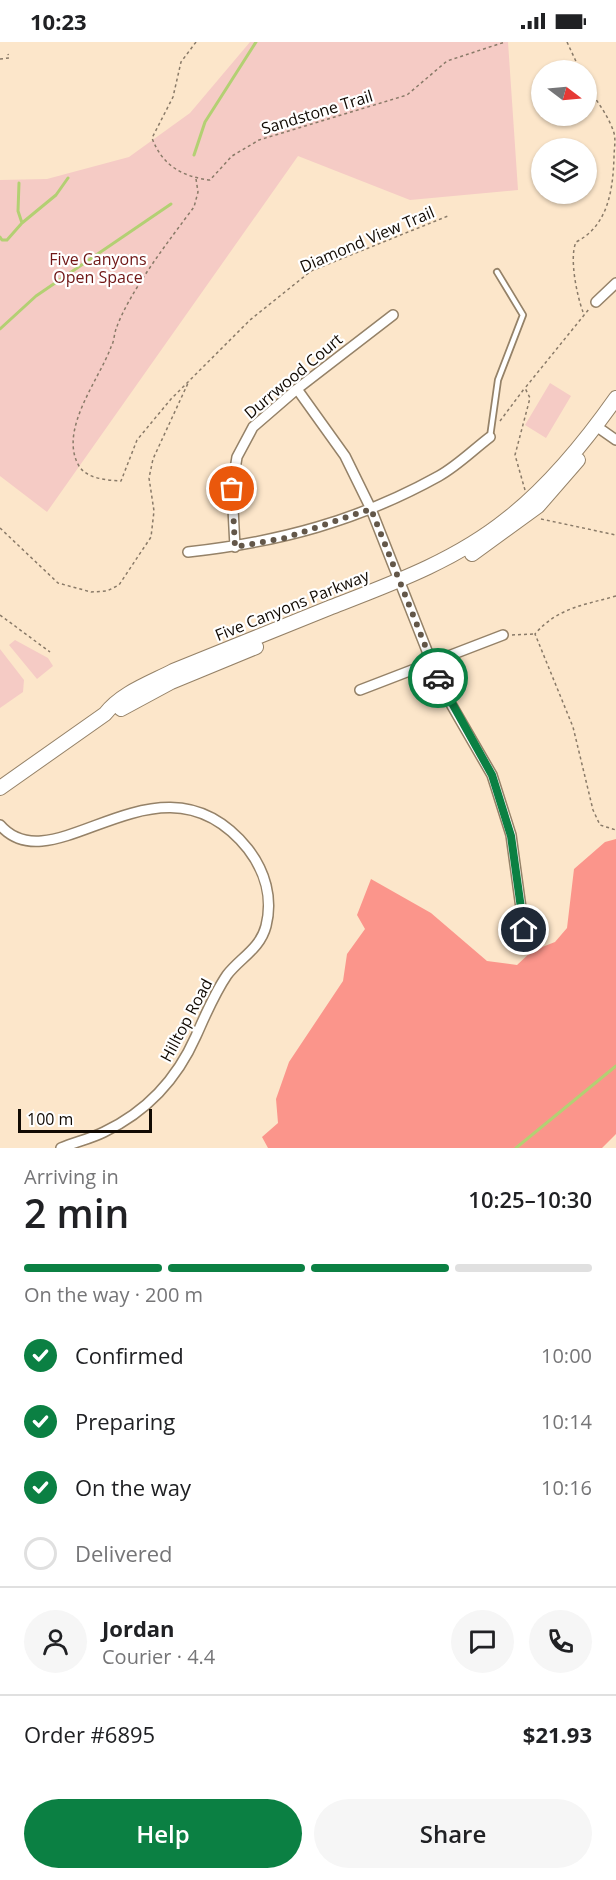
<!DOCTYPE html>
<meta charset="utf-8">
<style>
:root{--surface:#fff;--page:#f6f6f6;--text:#202124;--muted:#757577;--line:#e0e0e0;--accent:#0b8043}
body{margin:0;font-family:"Open Sans",sans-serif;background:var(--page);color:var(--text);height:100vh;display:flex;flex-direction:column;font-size:22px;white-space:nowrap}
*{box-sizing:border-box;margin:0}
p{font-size:20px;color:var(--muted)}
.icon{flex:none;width:33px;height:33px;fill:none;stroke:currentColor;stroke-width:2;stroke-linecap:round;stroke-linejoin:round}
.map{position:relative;height:1106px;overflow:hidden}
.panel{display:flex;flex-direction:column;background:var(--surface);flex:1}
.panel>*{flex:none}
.needle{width:39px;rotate:106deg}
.buttons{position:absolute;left:531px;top:18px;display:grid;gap:12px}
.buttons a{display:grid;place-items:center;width:66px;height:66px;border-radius:50%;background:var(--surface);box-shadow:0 2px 4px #0004;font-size:30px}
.scale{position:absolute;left:18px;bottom:15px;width:134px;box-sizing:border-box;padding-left:6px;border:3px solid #110a03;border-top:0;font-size:16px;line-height:21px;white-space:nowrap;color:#110a03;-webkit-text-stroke:4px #fff;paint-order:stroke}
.pin{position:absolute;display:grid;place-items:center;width:51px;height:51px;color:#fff;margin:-26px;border:3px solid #fff;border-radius:50%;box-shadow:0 2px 6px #0007}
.courier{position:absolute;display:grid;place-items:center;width:60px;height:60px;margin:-30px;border:4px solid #0b8043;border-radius:50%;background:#fff;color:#222;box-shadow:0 2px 8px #0007}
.headline em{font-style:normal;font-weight:600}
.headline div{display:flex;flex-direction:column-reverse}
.headline{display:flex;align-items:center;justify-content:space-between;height:102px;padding:0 24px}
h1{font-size:39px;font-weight:600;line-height:45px}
.bar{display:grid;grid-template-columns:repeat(4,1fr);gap:9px 6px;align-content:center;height:72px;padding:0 24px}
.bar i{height:8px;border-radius:4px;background:var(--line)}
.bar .selected{background:var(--accent)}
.bar p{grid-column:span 4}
.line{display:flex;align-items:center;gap:15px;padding:0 24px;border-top:2px solid var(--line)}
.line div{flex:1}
.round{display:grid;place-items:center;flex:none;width:63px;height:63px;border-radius:32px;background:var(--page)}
ol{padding:0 24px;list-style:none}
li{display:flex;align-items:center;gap:18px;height:66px}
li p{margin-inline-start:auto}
li .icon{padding:6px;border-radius:50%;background:var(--accent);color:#fff;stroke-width:4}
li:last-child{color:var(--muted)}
li i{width:33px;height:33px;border:3px solid var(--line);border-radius:50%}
.button{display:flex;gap:12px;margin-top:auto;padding:12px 24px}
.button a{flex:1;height:69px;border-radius:36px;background:var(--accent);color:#fff;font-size:24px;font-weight:600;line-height:69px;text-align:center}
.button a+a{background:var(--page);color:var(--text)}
.status{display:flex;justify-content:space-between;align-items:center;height:42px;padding:0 30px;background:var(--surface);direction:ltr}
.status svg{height:16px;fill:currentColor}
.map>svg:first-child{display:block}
.green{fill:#f5cbc5}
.forest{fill:#fb958b}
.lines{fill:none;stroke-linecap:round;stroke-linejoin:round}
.stream{stroke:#b3d073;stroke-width:3}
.lane-casing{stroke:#958268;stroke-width:8}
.street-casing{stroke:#958268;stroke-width:12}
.secondary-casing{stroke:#958268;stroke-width:16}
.path{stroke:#897a68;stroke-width:1.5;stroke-dasharray:3 3;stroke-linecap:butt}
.lane{stroke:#fff;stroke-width:4.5}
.street{stroke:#fff;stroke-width:9}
.secondary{stroke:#fff;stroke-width:14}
.done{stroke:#635749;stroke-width:6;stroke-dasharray:0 10.8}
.route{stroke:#0b8043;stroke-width:8}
.labels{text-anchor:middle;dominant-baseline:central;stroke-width:4.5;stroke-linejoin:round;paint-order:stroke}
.street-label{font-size:16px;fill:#110a03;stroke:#fff}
.park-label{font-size:16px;fill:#701716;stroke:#fff}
</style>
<div class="status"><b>10:23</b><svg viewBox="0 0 49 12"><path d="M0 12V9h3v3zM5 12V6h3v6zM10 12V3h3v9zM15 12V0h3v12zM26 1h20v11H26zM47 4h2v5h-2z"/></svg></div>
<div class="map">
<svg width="616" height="1106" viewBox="0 0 616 1106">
<rect width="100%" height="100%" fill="#fce6ca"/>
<path class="green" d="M250,0H508L518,148L410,158L298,114L47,470L0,434V138L47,137L129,115L190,71Z
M550,341L571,354L546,396L525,383Z
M15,598L48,616L53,624L37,637L9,603Z
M0,607L24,638L23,650L0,666Z"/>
<path class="forest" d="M616,797V1092L602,1106H268L262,1095L278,1081L276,1057L289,1020L343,939L347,912L365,887L357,873L371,837L431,871L487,919L517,923L532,909L555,900L567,886L574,827L605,800Z"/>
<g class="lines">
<path class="stream" d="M194,113L205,80L256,0
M22,181L56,153L68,136
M0,195L2,198H7L22,181L18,169L19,141
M0,287L36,254L171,162
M516,1106L616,1024"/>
<g class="lane-casing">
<path id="lane" d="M490,395L498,338L523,273L497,230"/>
</g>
<g class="street-casing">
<path id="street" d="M596,260L616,241
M297,347L345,414L371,467L431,619L451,662L492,733L511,793L524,888
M596,384L616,398
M235,505L232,447L237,415L253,385L297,347L393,273
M188,510C279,500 358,479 439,434C457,424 473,408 490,395
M360,648L503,593
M0,783C54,846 160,698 248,807C265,829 273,856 266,884C260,907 240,916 227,933C214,952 205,974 196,994C177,1037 146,1070 104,1090C90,1097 75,1100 61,1106"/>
</g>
<g class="secondary-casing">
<path id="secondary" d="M472,512L538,464L578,418
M121,667L171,640L256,605
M0,746L105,672C121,651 150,641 173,629C225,608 277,587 329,566C391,542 455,519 507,477C549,444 585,400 616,356"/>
</g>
<path class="path" d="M196,0L181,20L173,55L152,96C162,123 182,135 210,138L232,114L259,98L407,53L447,19L505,0
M567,0L580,28
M0,17L9,16L8,12
M196,137L198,150L194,165C170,197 129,250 116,287C114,293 114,300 111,305C99,338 58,388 79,424C87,437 107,438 121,439L137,398L171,357L250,278L311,229L448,174
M583,270C577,254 569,216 576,200C608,184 613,148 614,115C614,107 616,99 614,91C609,74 595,57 586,42
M500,379L524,347
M525,448L515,413L530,356L525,346L589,267
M541,477L616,493
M0,486L58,541L91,550L107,549L119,543L151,495L154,469L149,436L153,417L189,339
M616,554C584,563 557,566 535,592L573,685L593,768L600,783L616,788
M0,573L50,610
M512,593L534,592"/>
<use href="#lane" class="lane"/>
<use href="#street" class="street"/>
<use href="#secondary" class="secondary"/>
</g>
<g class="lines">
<path class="done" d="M232,447L235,505L285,496L371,467L438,636"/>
<path class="route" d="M438,636L492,733L511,794L524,888"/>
</g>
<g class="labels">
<g class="street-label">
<text transform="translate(317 70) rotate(-17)">Sandstone Trail</text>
<text transform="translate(367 197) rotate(-23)">Diamond View Trail</text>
<text transform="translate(293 334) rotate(-40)">Durrwood Court</text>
<text transform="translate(292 563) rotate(-22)">Five Canyons Parkway</text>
<text transform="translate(186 978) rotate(-62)">Hilltop Road</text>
</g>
<g class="park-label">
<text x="98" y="217">Five Canyons<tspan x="98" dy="18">Open Space</tspan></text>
</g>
</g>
</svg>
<div class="buttons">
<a><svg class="needle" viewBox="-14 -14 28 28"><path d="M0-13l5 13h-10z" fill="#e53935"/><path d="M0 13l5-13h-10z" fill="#757577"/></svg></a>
<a><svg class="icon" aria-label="layers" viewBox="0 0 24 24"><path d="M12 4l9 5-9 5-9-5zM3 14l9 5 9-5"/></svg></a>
</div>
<div class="scale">100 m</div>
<div class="pin" style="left:232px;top:447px;background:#ea580c"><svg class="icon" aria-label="bag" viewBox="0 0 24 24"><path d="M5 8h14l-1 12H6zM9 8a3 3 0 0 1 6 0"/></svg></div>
<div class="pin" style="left:524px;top:888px;background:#1f2937"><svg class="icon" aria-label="home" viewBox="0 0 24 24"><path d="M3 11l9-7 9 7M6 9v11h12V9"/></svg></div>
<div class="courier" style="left:438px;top:636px"><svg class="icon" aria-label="car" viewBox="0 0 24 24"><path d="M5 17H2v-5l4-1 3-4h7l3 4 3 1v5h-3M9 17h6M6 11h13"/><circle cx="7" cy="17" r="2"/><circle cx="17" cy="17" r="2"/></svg></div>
</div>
<section class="panel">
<div class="headline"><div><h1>2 min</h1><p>Arriving in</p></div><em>10:25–10:30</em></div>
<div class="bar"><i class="selected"></i><i class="selected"></i><i class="selected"></i><i></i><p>On the way · 200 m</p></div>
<ol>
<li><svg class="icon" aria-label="check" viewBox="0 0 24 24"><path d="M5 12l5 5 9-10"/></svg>Confirmed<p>10:00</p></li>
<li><svg class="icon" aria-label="check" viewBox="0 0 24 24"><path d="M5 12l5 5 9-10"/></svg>Preparing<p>10:14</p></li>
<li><svg class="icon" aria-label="check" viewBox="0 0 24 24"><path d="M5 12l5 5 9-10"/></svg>On the way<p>10:16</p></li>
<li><i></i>Delivered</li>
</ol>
<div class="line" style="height:108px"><a class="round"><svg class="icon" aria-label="person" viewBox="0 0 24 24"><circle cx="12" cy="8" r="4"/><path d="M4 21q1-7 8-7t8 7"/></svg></a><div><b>Jordan</b><p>Courier · 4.4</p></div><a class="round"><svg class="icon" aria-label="chat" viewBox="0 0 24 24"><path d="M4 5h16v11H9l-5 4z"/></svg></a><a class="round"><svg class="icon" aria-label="phone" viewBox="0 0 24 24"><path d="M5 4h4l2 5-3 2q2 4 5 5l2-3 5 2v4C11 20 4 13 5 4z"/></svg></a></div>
<div class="line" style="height:78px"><div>Order #6895</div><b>$21.93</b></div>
<div class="button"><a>Help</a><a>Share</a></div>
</section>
